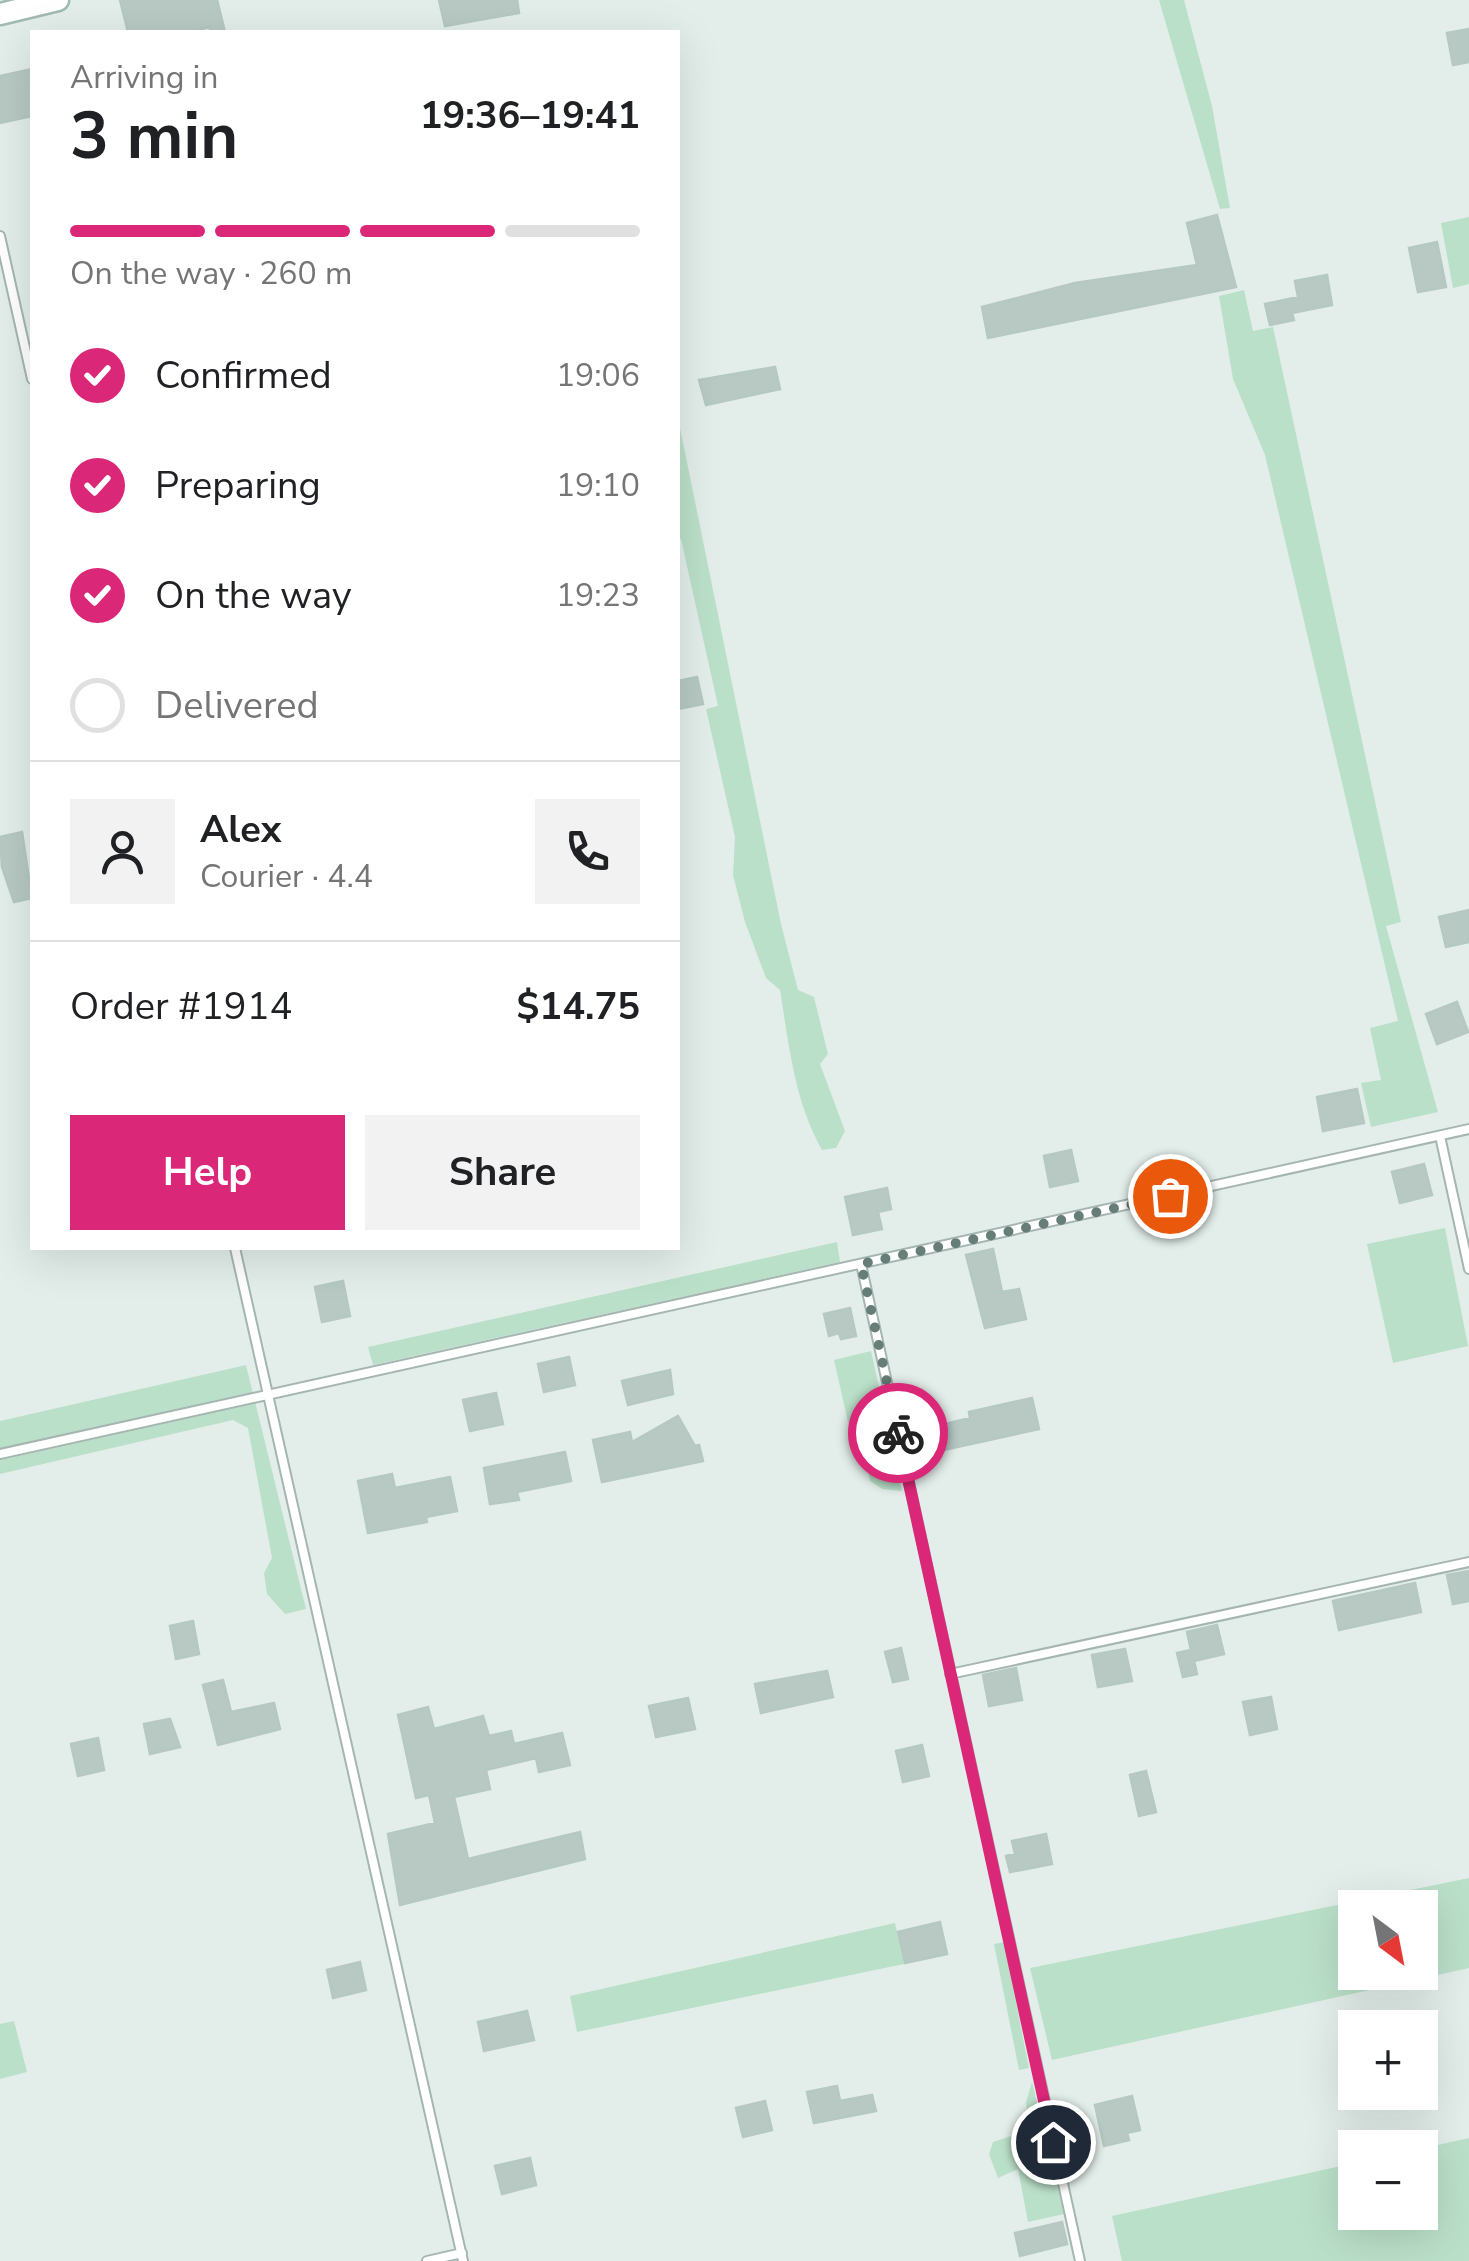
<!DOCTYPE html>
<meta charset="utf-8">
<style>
:root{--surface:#fff;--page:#f2f2f2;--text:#202124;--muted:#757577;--line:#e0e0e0;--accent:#db2777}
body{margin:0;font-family:"Nunito Sans",sans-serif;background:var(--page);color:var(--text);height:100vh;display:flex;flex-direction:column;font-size:38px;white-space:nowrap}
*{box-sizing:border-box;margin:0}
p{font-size:32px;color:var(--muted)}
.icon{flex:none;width:55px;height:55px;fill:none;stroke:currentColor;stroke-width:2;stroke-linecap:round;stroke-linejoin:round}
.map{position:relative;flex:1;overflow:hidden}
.side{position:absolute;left:30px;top:30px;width:650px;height:1220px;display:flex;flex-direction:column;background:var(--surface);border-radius:0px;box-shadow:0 10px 40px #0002}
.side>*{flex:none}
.needle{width:65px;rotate:148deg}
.fabs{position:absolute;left:1338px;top:1890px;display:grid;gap:20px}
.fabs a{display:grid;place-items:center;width:100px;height:100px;border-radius:0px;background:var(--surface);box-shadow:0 10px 40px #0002;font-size:50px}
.pin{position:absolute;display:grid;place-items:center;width:85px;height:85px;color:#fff;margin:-42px;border:5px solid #fff;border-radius:50%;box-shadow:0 2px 10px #0007}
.courier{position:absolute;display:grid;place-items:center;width:100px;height:100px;margin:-50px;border:8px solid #db2777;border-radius:50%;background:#fff;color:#222;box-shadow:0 2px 12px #0007}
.headline em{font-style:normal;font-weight:700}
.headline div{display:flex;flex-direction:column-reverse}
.headline{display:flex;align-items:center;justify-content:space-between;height:170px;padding:0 40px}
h1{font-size:65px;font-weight:700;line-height:75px}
.bar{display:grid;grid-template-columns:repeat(4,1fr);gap:15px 10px;align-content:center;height:120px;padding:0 40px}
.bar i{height:12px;border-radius:8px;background:var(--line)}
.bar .active{background:var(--accent)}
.bar p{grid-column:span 4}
.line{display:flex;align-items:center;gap:25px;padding:0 40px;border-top:2px solid var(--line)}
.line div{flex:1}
.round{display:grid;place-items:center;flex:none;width:105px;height:105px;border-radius:0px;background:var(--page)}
ol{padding:0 40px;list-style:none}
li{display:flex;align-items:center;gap:30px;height:110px}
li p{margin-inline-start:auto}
li .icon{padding:10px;border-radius:50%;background:var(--accent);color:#fff;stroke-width:4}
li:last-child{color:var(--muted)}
li i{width:55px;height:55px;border:5px solid var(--line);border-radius:50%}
.action{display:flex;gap:20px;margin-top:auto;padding:20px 40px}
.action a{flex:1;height:115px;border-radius:0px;background:var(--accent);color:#fff;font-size:40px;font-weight:700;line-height:115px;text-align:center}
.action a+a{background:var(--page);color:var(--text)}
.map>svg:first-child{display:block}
.green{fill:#bbe0c9;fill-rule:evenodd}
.building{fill:#b8c9c3;stroke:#b5c8c2;stroke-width:2.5}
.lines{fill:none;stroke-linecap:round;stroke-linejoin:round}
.service-casing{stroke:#a5b6b2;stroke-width:12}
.secondary-casing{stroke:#a1bab4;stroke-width:25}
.service{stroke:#fff;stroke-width:8}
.secondary{stroke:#fff;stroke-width:20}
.done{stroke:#667d78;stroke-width:10;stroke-dasharray:0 18}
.route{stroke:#db2777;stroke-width:12}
</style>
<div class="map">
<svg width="1469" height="2261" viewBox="0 0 1469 2261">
<rect width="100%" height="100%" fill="#e3eeea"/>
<path class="green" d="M1159,0H1184L1212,106L1230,208L1220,209Z
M1469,217V284L1453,288L1441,223Z
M1244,290L1253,331L1273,327L1401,922L1386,926L1438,1112L1371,1127L1361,1083L1381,1080L1370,1028L1398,1021L1265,455L1233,379L1219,296Z
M678,418L781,924L798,990L814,997L828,1054L820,1064L845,1131L836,1148L822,1150C794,1100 789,1045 780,990L766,978L745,922L733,875L735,837L706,709L718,706L681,539H678Z
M1445,1228L1468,1346L1393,1363L1367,1244Z
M837,1242L840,1262L373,1365L368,1347Z
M871,1351L902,1491L882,1489L870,1481L859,1425L848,1422L834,1360Z
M246,1365L306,1609L285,1614L267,1594L264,1573L272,1558L248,1428L233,1420L0,1474V1421Z
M1469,1878V1968L1052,2060L1030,1968ZM1355,1908H1420V1972H1355Z
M895,1923L904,1964L577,2032L570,1996Z
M1004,1942L1029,2068L1019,2070L994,1944Z
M14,2021L27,2072L0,2079V2024Z
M1032,2082L1064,2214L1028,2222L1018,2169L998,2178L989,2154L993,2142L1029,2130L1026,2102Z
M1469,2138V2261H1122L1112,2216L1355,2163V2212H1420V2149Z"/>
<path class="building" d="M120,0H217L225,32H210V27L189,32H128Z
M439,0H517L519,13L445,26Z
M1469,29V62L1453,65L1447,33Z
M32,69V116L0,123V76Z
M1217,215L1236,287L988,338L982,307L1075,283L1197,265L1187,223Z
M1437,242L1446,287L1418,292L1409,248Z
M1327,275L1332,305L1292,313L1294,320L1270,325L1265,304L1298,297L1295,281Z
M775,367L780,389L706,405L699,380Z
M697,677L703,704L678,709V681Z
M22,832L32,898L14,902L2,867L0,837Z
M1469,910V942L1446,947L1439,917Z
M1457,1002L1468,1032L1437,1044L1426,1014Z
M1357,1089L1364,1123L1323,1131L1317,1097Z
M1071,1150L1078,1181L1050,1187L1044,1156Z
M1424,1164L1432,1195L1400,1203L1392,1172Z
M887,1188L891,1209L878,1212L882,1229L853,1235L845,1197Z
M993,1249L1002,1292L1019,1289L1026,1319L985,1328L966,1255Z
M343,1281L350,1316L322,1322L315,1287Z
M850,1308L856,1336L841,1339L839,1333L829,1336L824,1314Z
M569,1357L575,1385L544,1392L538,1364Z
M670,1370L673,1394L628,1405L622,1381Z
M496,1393L503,1424L470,1431L463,1400Z
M1032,1398L1039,1429L930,1453L925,1429L970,1418L969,1412Z
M678,1416L695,1446L699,1445L703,1461L602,1482L593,1440L630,1432L632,1442Z
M565,1452L571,1481L517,1492L519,1500L490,1504L484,1468Z
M392,1474L395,1488L450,1477L457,1511L426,1517L427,1522L368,1533L358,1481Z
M1469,1571V1601L1453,1604L1447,1575Z
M1415,1583L1421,1612L1339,1630L1333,1601Z
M193,1621L199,1654L176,1659L170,1626Z
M1217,1625L1224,1654L1194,1661L1197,1674L1183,1677L1177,1653L1191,1650L1187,1632Z
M901,1648L908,1679L893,1682L885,1652Z
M1125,1649L1132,1681L1098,1687L1092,1655Z
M1016,1668L1022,1700L989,1706L983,1675Z
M827,1671L833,1697L761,1713L755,1684Z
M223,1680L231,1712L274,1703L280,1729L218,1745L203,1685Z
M1271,1697L1277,1729L1250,1735L1243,1702Z
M688,1698L695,1729L656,1737L649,1706Z
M428,1707L434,1729L483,1716L489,1736L511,1731L514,1744L562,1733L570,1765L539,1772L536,1758L486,1770L490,1789L454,1797L468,1859L580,1832L585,1859L400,1905L388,1834L435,1823L429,1795L416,1798L398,1715Z
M170,1719L180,1747L150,1754L144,1724Z
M98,1738L104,1770L78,1776L71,1744Z
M922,1745L929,1776L903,1782L896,1751Z
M1146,1771L1156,1812L1139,1816L1130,1775Z
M1046,1834L1052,1864L1010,1872L1006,1856L1015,1854L1012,1841Z
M940,1922L947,1954L905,1963L898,1932Z
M360,1962L366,1990L333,1998L327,1970Z
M527,2011L534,2040L484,2051L478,2022Z
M837,2086L840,2101L872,2095L876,2111L814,2123L807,2092Z
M1132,2096L1140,2130L1127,2133L1129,2140L1104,2146L1095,2105Z
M765,2101L772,2130L743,2137L736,2108Z
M530,2158L536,2185L502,2194L495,2166Z
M1062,2222L1067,2244L1020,2256L1015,2233Z"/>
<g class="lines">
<g class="service-casing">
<path id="service" d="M0,236L32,379
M1440,1136L1469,1269
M235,1248L463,2261
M861,1264L1080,2261
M0,1454L1469,1129
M950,1674L1469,1562
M427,2261L462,2253"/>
</g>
<g class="secondary-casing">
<path id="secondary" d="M0,14L58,0"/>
</g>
<use href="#service" class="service"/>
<use href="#secondary" class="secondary"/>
</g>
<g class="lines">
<path class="done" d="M898,1433L861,1264L1170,1196"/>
<path class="route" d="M898,1433L1053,2142"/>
</g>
</svg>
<div class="fabs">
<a><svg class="needle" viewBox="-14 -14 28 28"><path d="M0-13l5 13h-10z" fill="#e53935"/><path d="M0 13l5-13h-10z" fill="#757577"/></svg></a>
<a>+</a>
<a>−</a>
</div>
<div class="pin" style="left:1170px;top:1196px;background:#ea580c"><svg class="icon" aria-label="bag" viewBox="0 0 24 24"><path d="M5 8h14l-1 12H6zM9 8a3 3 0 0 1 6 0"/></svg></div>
<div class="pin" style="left:1053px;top:2142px;background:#1f2937"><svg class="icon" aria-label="home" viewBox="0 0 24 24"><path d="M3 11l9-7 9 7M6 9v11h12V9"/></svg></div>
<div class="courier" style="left:898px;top:1433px"><svg class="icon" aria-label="bike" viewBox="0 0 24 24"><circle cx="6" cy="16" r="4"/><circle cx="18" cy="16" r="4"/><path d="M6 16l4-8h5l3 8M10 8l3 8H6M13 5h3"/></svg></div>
<section class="side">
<div class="headline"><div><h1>3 min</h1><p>Arriving in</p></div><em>19:36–19:41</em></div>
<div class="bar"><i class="active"></i><i class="active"></i><i class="active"></i><i></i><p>On the way · 260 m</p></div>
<ol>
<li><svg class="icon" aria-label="check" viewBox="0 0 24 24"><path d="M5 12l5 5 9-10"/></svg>Confirmed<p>19:06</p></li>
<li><svg class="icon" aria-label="check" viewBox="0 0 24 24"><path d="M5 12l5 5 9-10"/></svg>Preparing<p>19:10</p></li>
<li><svg class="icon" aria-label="check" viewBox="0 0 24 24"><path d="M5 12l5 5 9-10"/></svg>On the way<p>19:23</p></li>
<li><i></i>Delivered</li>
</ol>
<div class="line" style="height:180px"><a class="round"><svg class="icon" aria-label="person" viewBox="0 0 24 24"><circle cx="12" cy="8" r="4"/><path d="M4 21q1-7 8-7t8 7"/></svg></a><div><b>Alex</b><p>Courier · 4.4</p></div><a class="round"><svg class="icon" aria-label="phone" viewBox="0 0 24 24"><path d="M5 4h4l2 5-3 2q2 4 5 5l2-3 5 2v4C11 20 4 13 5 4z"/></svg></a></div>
<div class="line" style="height:130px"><div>Order #1914</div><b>$14.75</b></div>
<div class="action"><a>Help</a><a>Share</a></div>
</section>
</div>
